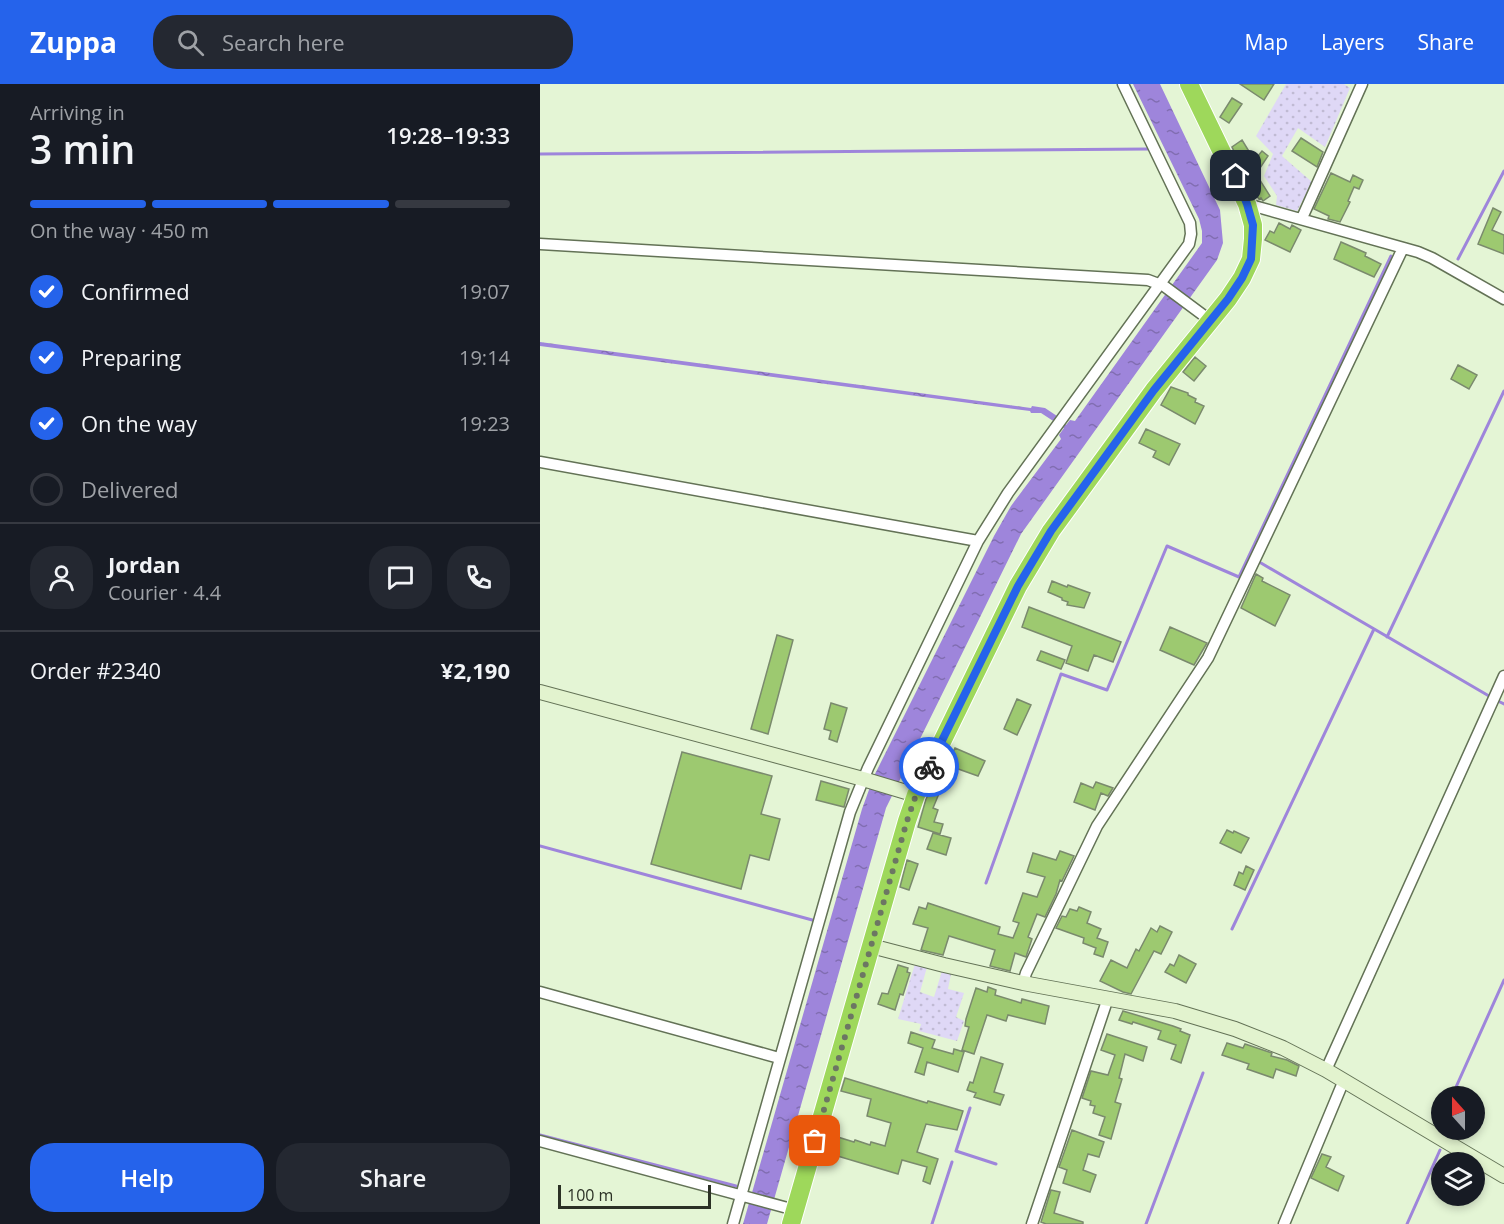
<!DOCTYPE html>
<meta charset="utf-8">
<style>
:root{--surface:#171b24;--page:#242831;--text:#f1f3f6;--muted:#9ea1a6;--line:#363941;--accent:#2563eb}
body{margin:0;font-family:"Open Sans",sans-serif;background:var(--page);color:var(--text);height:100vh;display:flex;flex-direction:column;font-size:22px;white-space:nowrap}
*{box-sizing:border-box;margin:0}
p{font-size:20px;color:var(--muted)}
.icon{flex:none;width:33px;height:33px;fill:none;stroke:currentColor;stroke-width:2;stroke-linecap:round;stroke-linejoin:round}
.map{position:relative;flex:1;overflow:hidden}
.sheet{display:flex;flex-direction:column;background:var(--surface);width:540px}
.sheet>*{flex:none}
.needle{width:39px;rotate:339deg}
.buttons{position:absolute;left:891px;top:1002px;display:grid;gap:12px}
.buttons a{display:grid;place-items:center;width:54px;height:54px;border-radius:50%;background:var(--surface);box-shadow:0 3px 9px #0003;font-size:30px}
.scale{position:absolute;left:18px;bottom:15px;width:153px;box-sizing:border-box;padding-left:6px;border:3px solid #2b3125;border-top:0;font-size:16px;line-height:21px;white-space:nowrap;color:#2b3125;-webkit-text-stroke:4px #e4f5d5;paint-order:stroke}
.pin{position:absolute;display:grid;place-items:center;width:51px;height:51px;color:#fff;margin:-26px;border-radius:12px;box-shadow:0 3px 9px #0006}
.courier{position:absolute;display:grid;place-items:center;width:60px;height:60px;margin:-30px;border:4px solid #2563eb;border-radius:50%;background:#fff;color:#222;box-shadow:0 2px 8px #0007}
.head em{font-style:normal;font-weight:600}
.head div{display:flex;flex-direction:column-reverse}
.head{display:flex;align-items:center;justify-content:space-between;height:102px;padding:0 30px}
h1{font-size:39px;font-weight:600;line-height:45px}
.bar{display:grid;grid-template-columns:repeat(4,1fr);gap:9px 6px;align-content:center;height:72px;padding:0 30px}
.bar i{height:8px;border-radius:4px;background:var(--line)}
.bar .selected{background:var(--accent)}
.bar p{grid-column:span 4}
.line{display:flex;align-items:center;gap:15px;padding:0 30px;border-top:2px solid var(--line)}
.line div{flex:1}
.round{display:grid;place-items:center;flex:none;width:63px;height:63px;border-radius:24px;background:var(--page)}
ol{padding:0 30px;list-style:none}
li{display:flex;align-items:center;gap:18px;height:66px}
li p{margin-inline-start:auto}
li .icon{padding:6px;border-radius:50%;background:var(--accent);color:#fff;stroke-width:4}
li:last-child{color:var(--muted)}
li i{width:33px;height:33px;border:3px solid var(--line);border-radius:50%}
.action{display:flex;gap:12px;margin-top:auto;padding:12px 30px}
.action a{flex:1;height:69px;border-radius:24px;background:var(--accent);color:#fff;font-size:24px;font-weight:600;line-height:69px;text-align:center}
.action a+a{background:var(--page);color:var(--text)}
header{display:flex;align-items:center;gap:36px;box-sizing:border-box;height:84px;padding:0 30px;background:var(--accent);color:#fff}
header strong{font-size:28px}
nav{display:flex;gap:33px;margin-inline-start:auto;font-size:21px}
.search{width:420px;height:54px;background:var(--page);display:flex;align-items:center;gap:15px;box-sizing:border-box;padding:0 21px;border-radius:24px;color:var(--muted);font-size:22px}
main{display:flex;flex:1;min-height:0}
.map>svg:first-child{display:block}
.grass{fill:url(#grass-dots)}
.water{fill:url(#water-ripples)}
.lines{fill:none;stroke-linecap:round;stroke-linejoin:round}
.stream{stroke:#9e85db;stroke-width:3}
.building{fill:#9dc970;stroke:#7a8a6d;stroke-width:1.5}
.street-casing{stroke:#637256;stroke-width:13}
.secondary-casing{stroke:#637256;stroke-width:16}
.highway-casing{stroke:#fff;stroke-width:20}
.street{stroke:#fff;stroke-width:10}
.secondary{stroke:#e2f3ce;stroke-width:14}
.highway{stroke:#9ed85b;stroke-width:18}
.done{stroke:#6c7663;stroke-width:6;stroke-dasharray:0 10.8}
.route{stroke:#2563eb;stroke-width:8}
</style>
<header>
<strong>Zuppa</strong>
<div class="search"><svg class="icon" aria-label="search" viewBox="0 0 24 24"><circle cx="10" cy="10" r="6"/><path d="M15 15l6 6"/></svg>Search here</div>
<nav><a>Map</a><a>Layers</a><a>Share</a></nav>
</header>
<main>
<section class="sheet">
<div class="head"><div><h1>3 min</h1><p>Arriving in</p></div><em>19:28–19:33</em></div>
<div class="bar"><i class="selected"></i><i class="selected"></i><i class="selected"></i><i></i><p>On the way · 450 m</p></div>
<ol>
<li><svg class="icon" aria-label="check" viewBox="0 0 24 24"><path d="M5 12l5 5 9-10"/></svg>Confirmed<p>19:07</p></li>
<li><svg class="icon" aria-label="check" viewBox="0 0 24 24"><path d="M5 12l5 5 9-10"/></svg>Preparing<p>19:14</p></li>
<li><svg class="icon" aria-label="check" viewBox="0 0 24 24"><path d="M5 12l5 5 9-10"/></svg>On the way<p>19:23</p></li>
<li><i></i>Delivered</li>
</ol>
<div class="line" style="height:108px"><a class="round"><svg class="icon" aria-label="person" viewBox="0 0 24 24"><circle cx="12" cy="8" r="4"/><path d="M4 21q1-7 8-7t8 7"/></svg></a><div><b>Jordan</b><p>Courier · 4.4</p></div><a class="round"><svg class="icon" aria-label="chat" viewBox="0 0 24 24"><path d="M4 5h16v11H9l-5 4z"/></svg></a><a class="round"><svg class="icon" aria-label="phone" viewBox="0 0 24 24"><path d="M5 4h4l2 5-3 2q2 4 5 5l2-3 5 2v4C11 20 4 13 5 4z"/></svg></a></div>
<div class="line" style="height:78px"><div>Order #2340</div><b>¥2,190</b></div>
<div class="action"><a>Help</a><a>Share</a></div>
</section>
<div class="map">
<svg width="964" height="1140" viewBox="0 0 964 1140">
<defs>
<pattern id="grass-dots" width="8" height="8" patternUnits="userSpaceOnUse" patternTransform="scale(1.5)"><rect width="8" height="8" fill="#dfd8f6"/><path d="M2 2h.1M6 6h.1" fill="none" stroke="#c0bad3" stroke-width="1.8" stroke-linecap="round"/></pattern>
<pattern id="water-ripples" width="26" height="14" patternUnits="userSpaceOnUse" patternTransform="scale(1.5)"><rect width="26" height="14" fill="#9e85db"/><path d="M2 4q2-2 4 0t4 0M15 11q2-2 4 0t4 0" fill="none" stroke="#816db1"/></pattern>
</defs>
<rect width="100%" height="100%" fill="#e4f5d5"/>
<path class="grass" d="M746,0H804L810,4L785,63L758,44L742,72L772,98L757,127L736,121L737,112L724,92L733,70L716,52Z
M375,880L387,883L380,908L394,913L402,887L411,890L408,905L424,909L416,933L424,937L417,957L379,947L381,940L358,935Z"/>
<path class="water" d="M593,0H620L680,126L683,159L677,176L481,450L346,724L227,1140H203L322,725L334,692L454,452L471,422L521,355L519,351L524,344L501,329H491L490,327L0,262V258L491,324L492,322L505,324L517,332L516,334L526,341L530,336L535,337L662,159V147L659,135Z"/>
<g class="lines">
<path class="stream" d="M0,70L609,65
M918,175L964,87
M721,479L949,612
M847,553L964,307
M960,618L964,620
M0,762L276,837
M446,799L521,590L567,606L627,462L699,493L851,172
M692,845L834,545
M912,1012L964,896
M430,1024L416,1067L456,1080
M902,1036L899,1042L902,1043
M904,1046L908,1048
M0,1051L196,1102
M392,1140L412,1078
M606,1140L663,989
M867,1140L900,1066"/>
</g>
<path class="building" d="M700,0H734L724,16Z
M692,14L702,20L689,39L680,33Z
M761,54L783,68L777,83L752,67Z
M702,56L713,74L716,70L718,72L722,67L728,72L716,90L730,112L723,117L721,114L719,115L712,105L692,63Z
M791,89L810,98L813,91L823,96L819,105L814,103L808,117L810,118L800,138L788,135L789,132L774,125Z
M953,124L961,128L952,146L964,151V170L938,160Z
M739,139L750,145L752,141L761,146L750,168L725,156L730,147L734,149Z
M801,158L826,169L825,172L841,180L834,193L794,175Z
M655,273L666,282L654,297L643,288Z
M918,281L937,291L929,305L911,295Z
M631,303L648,309V311L656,315L655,318L664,322L655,340L621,321Z
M606,345L640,360L629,381L613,373L616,367L599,359Z
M716,490L723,494L722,497L750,511L735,542L701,524Z
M512,497L527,503L528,501L550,509L544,524L527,521L528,518L522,516V514L508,508Z
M489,523L581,558L573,578L554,571L548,587L526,579L532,562L482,543Z
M630,543L667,559L654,581L620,566Z
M237,551L253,556L228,650L211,645Z
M501,567L525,576L521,585L497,576Z
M477,615L491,621L477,651L464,645Z
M291,619L307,624L297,658L289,655L291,647L284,645Z
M415,664L445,677L438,692L407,681Z
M142,668L232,692L221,730L240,735L229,776L210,771L201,805L111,780Z
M281,697L309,705L304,723L276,716Z
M395,697L403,700L393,724L398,726L394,738L403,740L400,750L378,743L386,715Z
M556,698L573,704L568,712L561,709L555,726L534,718L541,699L553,704Z
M687,746L693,749L694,747L709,754L701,769L680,759Z
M393,749L411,754L406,771L387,765Z
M520,767L534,772L522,797L520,796L516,810L505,833L497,830L488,853L492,855L486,873L475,869L470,887L450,882L455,866L409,852L403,871L381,866L388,844L373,840L379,823L386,825L388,819L460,843L458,850L473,854L479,839L473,837L483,809L497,813L505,793L487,788L493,769L516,776Z
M367,776L378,780L369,806L360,803Z
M706,782L714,786L705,806L694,801L699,788L703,790Z
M539,823L551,828L547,839L561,845L557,854L568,858L563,873L554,870L556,864L543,859L544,854L516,844L522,832L526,833L530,825L537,827Z
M620,842L632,848L621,870L614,867L591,910L583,908L560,897L571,876L587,884L596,865L599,867L611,844L617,848Z
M639,871L656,880L646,899L625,888L630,880L634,882Z
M358,881L368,884L367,888L370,889L363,911L360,910L355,926L338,920L342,909L348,910Z
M448,903L456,906L455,911L481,919L482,915L509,922L505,940L468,931L466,937L447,931L434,970L422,966L429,943L425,942L426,935L436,904L447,908Z
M583,927L633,942L641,945L640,947L650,951L641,979L631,975L636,961L618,955L621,947L593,938L592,940L579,936Z
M371,948L395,956L392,964L413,970L414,965L424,968L418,988L387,978L384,991L375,988L383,964L368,959Z
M567,950L607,963L603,977L585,970L579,994L582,995L575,1018L581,1020L571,1055L559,1051L565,1033L553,1029L555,1022L550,1021L551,1017L542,1014L551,987L568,991L575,971L561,966Z
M687,959L703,964L705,960L732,969L731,972L747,976L759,982L756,992L736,985L733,994L707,985L709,980L682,971Z
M441,973L463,980L454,1008L464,1011L460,1021L434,1013L436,1009L427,1006L430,998L433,999Z
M305,994L387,1019L388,1017L423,1027L417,1046L386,1040L377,1068L398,1075L390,1100L383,1097L387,1083L362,1076L358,1090L284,1068L288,1050L314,1058L315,1056L330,1061L331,1058L345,1062L351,1039L327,1032L331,1015L301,1007Z
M532,1046L564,1058L559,1073L548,1070L543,1086L556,1091L550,1108L523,1099L527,1086L519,1083Z
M782,1070L791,1073L786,1083L804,1092L798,1107L771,1094Z
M511,1106L520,1108L514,1129L543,1138V1140H506L501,1138Z"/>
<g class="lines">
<g class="street-casing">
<path id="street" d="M707,120L878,168L892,174L964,215
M762,134L822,0
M0,160L608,196L624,202L671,237
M0,378L438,457L468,409L649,160L651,150L650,139L583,0
M483,899L486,889L557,742L668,574L863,164
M0,908L239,974
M786,986L964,592
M0,1057L255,1126
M193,1140L310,728L328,684L438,457
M492,1140L568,914
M744,1140L804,996"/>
</g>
<g class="secondary-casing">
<path id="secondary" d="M0,608L323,695L376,711
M331,862L404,881L483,899L635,927L695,945L743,964L786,986L964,1092"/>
</g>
<g class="highway-casing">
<path id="highway" d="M251,1140L367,737L376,711L478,502L511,447L614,306L688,215L702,194L711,175L713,155V141L707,120L649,0"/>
</g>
<use href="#street" class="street"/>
<use href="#secondary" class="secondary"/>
<use href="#highway" class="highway"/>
</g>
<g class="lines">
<path class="done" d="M275,1057L367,737L376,711L389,683"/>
<path class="route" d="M389,683L478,502L511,447L614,306L688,215L702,194L711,175L713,141L707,120L696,92"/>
</g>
</svg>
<div class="buttons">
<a><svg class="needle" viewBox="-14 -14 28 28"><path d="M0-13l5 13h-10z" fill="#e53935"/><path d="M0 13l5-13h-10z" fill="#9ea1a6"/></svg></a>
<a><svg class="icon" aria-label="layers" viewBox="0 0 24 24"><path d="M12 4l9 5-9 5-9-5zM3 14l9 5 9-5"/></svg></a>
</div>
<div class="scale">100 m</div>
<div class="pin" style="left:275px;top:1057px;background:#ea580c"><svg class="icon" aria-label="bag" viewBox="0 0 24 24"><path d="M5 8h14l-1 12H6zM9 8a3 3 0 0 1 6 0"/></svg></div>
<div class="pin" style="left:696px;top:92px;background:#1f2937"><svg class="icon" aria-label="home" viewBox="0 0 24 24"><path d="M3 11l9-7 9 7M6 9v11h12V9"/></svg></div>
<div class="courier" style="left:389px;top:683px"><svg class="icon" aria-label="bike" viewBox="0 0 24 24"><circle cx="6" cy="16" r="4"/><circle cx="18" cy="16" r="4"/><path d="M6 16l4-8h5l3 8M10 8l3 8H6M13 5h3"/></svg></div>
</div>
</main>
